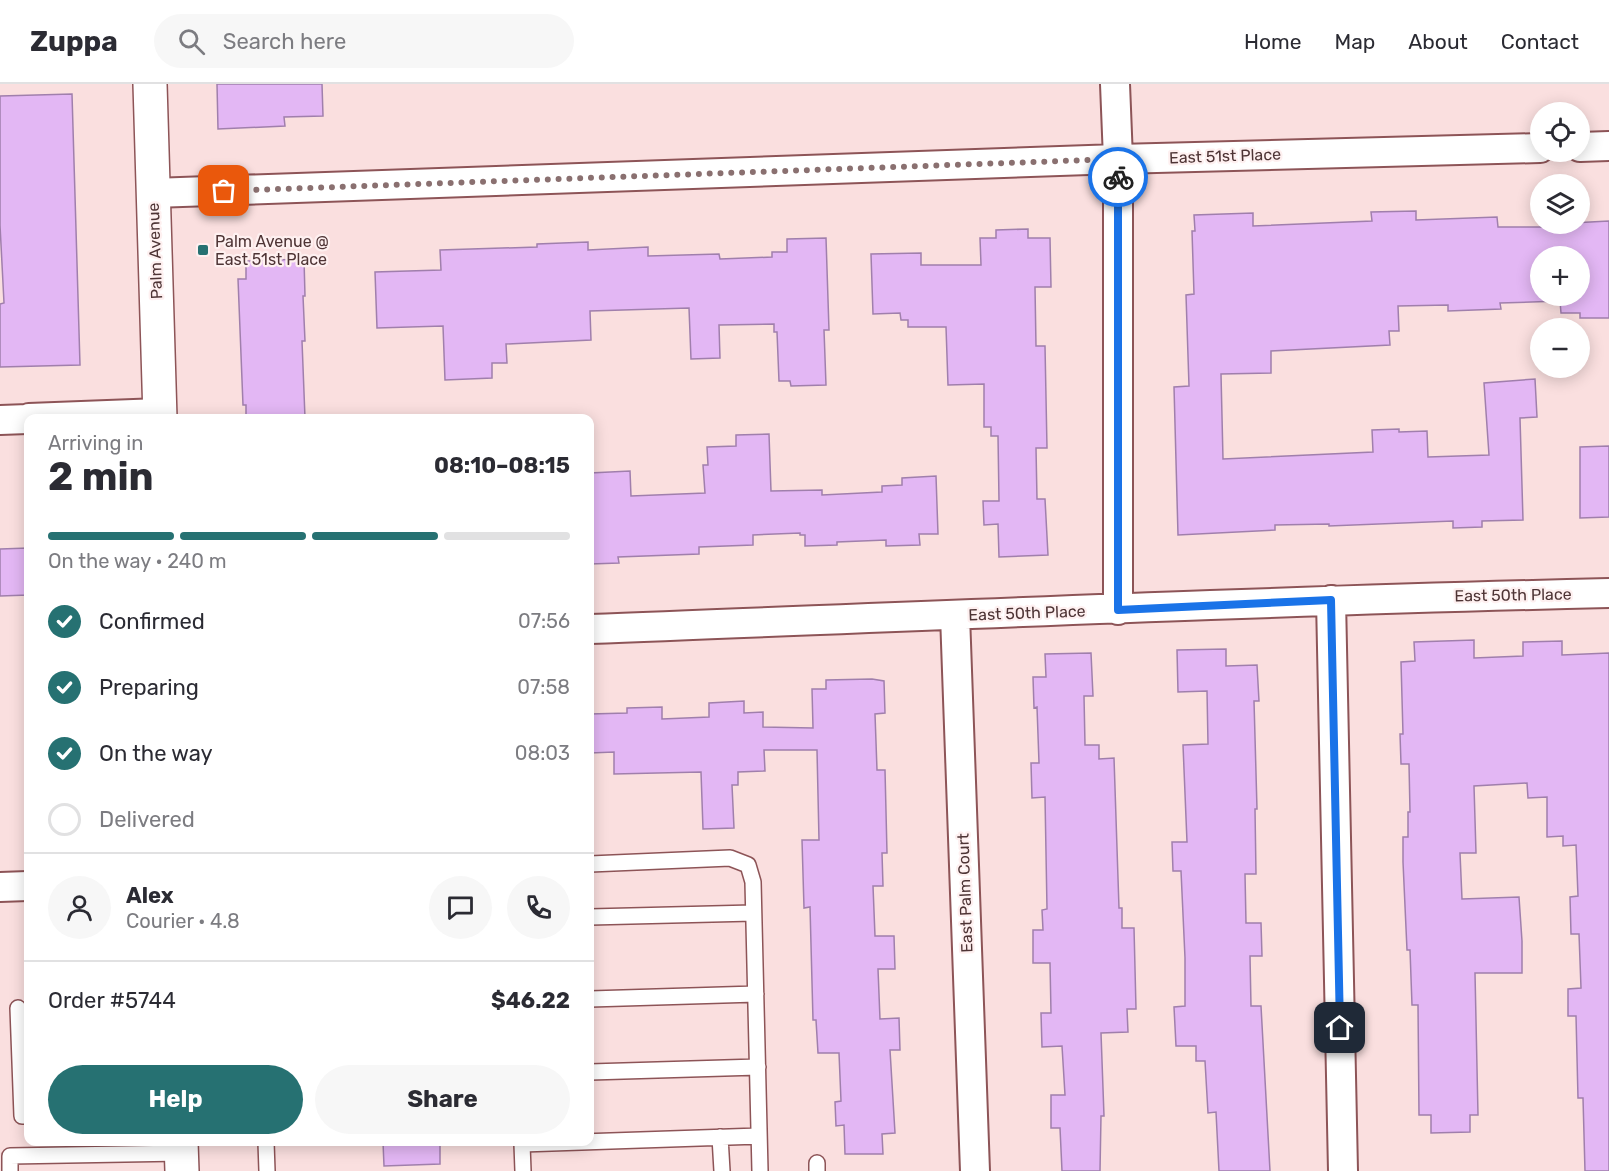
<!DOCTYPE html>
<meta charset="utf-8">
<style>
:root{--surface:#fff;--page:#f7f7f7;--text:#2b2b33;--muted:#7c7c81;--line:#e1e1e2;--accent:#267172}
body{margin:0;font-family:Rubik,sans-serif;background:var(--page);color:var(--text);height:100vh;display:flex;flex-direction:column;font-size:22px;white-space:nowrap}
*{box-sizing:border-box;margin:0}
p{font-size:20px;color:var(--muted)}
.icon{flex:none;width:33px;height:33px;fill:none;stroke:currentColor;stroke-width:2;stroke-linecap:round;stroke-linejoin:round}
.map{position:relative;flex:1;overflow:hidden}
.side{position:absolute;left:24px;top:330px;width:570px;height:732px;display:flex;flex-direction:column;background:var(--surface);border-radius:12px;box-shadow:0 3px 15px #0003}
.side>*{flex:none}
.buttons{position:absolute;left:1530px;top:18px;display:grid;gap:12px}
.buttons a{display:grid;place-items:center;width:60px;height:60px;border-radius:50%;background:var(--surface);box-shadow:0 3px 15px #0003;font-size:30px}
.pin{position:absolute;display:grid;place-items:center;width:51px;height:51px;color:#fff;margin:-26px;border-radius:12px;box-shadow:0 3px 9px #0006}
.courier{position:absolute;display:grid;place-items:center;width:60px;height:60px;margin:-30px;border:4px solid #1a73e8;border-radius:50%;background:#fff;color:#222;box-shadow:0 2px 8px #0007}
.head em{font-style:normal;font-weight:700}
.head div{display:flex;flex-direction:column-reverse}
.head{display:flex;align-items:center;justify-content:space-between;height:102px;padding:0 24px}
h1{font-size:39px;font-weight:700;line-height:45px}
.bar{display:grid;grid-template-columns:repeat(4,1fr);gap:9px 6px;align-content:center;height:72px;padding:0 24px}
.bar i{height:8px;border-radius:4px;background:var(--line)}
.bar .current{background:var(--accent)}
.bar p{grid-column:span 4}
.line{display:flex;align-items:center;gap:15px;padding:0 24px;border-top:2px solid var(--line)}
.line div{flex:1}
.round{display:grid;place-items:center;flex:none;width:63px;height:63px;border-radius:32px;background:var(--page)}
ol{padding:0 24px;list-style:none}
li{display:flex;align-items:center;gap:18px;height:66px}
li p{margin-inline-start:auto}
li .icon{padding:6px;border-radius:50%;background:var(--accent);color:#fff;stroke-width:4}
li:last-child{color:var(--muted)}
li i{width:33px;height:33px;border:3px solid var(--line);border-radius:50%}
.cta{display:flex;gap:12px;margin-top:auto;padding:12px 24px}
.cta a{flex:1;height:69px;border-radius:36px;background:var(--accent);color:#fff;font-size:24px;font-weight:700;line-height:69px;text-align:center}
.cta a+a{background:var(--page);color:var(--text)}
header{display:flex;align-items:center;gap:36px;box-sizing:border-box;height:84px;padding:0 30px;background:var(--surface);border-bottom:2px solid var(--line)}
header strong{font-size:28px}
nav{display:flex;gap:33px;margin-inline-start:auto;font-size:21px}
.search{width:420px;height:54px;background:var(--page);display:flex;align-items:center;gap:15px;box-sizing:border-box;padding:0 21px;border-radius:33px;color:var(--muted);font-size:22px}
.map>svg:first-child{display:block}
.building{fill:#e3b7f4;stroke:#a07fac;stroke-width:1.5;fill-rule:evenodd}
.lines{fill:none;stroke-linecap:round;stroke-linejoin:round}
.lane-casing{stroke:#8d5457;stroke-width:18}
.street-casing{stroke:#8d5457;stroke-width:32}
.secondary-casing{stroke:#8d5457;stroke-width:36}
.lane{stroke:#fff;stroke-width:15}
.street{stroke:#fff;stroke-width:28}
.secondary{stroke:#fff;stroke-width:33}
.done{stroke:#8a7070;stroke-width:6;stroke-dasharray:0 10.8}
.route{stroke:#1a73e8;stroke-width:8}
.poi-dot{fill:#267172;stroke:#fef0f0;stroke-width:2}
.labels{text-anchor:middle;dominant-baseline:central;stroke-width:4.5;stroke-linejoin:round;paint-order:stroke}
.street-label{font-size:16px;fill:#4e3435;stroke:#fef0f0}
.poi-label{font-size:16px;fill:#4e3435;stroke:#fef0f0;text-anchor:start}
</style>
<header>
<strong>Zuppa</strong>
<div class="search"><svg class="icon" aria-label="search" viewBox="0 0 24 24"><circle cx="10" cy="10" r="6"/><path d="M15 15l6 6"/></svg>Search here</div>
<nav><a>Home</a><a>Map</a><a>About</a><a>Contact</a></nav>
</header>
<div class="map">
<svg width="1609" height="1087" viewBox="0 0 1609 1087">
<rect width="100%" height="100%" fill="#fadfdf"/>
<path class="building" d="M217,0H322L323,32L284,33L285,42L218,45Z
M72,10L80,281L0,283V220L4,219L0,141V12Z
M1416,127V136L1497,133L1498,143H1553V140L1609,137V234H1580V229H1561L1560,217L1500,219L1501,225L1448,227V221L1398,222L1399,247H1389L1390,261L1271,267V289L1221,290L1223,375L1373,368L1372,346L1399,345V348L1427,347L1428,373L1489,371L1484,299L1535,295L1537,333L1520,334L1523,436L1482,437V443L1453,444V437L1329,442V440L1275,441V446L1178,451L1174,303L1189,302L1186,211L1194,210L1192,147H1195L1194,131L1253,129V142L1372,137L1371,128ZM1540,172H1580V212H1540Z
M1028,145V154H1050L1051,203H1035L1036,262H1045L1047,364H1036L1037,415H1045L1048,471L999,473L998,440L984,441L983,417H999L998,352H991V343H984V300L948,301L946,243H908V236H901L900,229L873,230L871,170L921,169V181H981L980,154H996V146Z
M826,154L829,246H824L826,301L791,302L790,297H779L777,248H774V240L719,241L720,274L691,275L689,224L590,227L591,256L506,260L507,279H492V294L445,296L443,242L377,244L375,188L441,186L440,166L537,163V160L588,158V166L648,163V172L719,170L720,175L772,173V168H787V155Z
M304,175L305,212H303L305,257H302L305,334H246V321H243L238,195H246V177Z
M769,350L771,407L822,406V411L882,408V402L902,401V394L936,392L938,450H919L920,461L886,462V456L837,458V461L805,462V451H800V449L753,451V461L699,463V470L618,473L619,479L590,480V389L630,387L631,412L705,409L703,381H708L707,363L736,362V351Z
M1609,362V433L1580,434V363Z
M28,464V511L0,512V465Z
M1474,556V574L1523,572V558L1562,557V571L1609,569V1087H1585L1583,1014H1578L1576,932H1568V905L1581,904L1579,850H1571L1570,813L1578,812L1576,761L1563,762V752L1547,753V713L1528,714L1527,699L1474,702L1476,769H1460L1462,815L1519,813L1522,857V889H1475L1478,1031H1470V1048L1431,1049V1031H1419L1418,921H1412L1410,866H1407L1403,778V753H1408V728H1410L1409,680H1401L1400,650H1403L1401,578L1415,577L1414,558Z
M1226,565V582L1257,581L1259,617H1254L1257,725H1255L1256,790H1245L1246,839H1261L1262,872H1250L1251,922H1261L1270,1087H1219L1216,1028L1208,1029L1205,977H1196V962H1176L1174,923L1185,922V874L1181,787H1173L1172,758H1187L1183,661L1208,660L1207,607L1178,608L1177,566Z
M1091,569L1093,612H1084L1085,661H1099V675L1114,674L1119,824H1122V844H1134L1136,925H1127L1128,948L1101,949L1104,1032H1101L1100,1087H1062L1060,1044H1051V1011H1065L1062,962L1042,963L1041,929H1051L1050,879H1033V846H1043L1042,826L1047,825L1045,713L1032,714L1031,679H1039L1037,623L1034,624L1033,593H1046L1045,570Z
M872,595L884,597L885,629L875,630L877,686H885L887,769H882L883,802H873L875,852H894L895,885H878L880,935L899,934L900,966H890L895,1049L882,1050L883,1070H845L844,1041L836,1042L835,1018L841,1017L839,969H818L816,936H813L810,823L804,824L802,756H819L817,666H764L765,687L738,688V701H732L734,744L703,745L701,688L614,690V668L590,669V630L627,629V624L662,623V635L709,633V619L744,617V629L763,628V643L813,644L812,605H826V596Z
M383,1058H440V1080L384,1082Z"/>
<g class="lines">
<g class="lane-casing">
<path id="lane" d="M590,780L730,774L748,781L753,798L760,1087
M590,833L753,829
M590,915L756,910
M18,924L22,1032H28
M590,988L758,983
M720,1053L722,1087
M266,1058L267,1087
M817,1079V1087
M10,1087V1072L182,1069
M523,1087L522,1060L759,1052"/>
</g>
<g class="street-casing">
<path id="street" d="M1115,0L1118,75V526
M1580,63L1609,62
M153,109L1118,75L1540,64
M29,334L160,329
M0,336L28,335
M1331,516L1343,1087
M955,531L975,1087
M590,545C929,532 1269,517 1609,509
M0,803L28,802"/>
</g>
<g class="secondary-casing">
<path id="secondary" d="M150,0L160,334
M181,1058L182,1087"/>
</g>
<use href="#lane" class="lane"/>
<use href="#street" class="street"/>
<use href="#secondary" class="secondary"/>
</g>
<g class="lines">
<path class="done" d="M224,107L1118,75V93"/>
<path class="route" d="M1118,93V526L1331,516L1340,944"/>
</g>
<rect class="poi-dot" x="197" y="160" width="12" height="12" rx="3"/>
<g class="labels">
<g class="street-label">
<text transform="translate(1225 72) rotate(-2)">East 51st Place</text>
<text transform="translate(155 167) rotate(-92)">Palm Avenue</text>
<text transform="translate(1513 511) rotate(-1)">East 50th Place</text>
<text transform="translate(1027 529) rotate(-2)">East 50th Place</text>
<text transform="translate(965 809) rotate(-92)">East Palm Court</text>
</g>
<g class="poi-label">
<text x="215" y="157">Palm Avenue @<tspan x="215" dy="18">East 51st Place</tspan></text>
</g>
</g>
</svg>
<div class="buttons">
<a><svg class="icon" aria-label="locate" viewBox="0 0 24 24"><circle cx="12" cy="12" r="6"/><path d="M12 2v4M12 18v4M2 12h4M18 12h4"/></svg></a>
<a><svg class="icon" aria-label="layers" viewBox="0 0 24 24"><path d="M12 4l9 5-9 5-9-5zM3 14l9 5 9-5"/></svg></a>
<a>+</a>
<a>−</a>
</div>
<div class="pin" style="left:224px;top:107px;background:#ea580c"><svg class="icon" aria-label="bag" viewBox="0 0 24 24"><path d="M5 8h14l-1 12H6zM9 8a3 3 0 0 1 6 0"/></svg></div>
<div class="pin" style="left:1340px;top:944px;background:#1f2937"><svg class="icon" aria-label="home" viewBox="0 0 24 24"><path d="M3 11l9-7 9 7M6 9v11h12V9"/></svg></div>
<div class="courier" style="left:1118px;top:93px"><svg class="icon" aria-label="bike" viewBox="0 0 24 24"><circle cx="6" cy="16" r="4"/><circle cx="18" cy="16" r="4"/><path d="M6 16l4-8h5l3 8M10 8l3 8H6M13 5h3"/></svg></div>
<section class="side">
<div class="head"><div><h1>2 min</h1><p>Arriving in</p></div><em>08:10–08:15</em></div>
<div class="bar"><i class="current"></i><i class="current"></i><i class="current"></i><i></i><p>On the way · 240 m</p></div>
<ol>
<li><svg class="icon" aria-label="check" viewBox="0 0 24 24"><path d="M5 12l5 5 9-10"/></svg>Confirmed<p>07:56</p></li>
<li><svg class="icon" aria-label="check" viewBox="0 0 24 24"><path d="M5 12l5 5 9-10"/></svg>Preparing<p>07:58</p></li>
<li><svg class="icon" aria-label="check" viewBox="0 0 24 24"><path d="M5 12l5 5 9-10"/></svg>On the way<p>08:03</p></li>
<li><i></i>Delivered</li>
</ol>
<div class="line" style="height:108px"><a class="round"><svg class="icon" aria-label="person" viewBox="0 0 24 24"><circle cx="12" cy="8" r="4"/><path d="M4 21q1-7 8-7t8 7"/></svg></a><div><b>Alex</b><p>Courier · 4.8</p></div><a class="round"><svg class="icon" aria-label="chat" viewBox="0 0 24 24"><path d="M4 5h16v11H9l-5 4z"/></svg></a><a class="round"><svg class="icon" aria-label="phone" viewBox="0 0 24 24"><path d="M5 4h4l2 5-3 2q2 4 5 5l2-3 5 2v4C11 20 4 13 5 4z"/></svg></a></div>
<div class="line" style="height:78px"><div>Order #5744</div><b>$46.22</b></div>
<div class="cta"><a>Help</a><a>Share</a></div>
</section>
</div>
